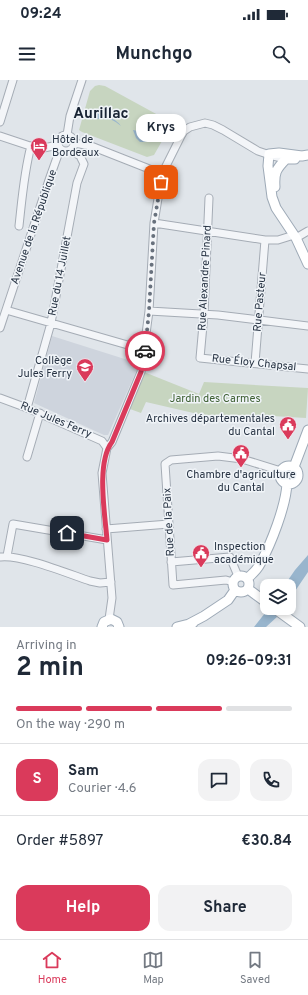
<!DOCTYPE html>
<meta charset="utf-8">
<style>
:root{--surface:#fff;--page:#f2f2f3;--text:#1f2937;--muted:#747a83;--line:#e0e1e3;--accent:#da3a5b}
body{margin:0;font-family:Overpass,sans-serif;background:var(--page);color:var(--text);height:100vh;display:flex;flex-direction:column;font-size:15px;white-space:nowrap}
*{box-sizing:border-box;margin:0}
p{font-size:13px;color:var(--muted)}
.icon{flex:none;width:22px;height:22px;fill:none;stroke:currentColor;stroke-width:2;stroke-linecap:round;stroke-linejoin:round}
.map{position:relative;height:547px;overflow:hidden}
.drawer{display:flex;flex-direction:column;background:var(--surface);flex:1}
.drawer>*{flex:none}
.controls{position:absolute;left:260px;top:499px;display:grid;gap:8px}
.controls a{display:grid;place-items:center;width:36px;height:36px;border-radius:8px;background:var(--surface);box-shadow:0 2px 6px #0003;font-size:20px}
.pin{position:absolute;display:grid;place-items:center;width:34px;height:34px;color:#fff;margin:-17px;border-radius:8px;box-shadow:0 2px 6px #0006}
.courier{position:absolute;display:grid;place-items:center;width:40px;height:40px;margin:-20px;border:3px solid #da3a5b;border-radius:50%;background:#fff;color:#222;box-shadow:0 1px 5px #0007}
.bubble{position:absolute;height:28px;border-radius:12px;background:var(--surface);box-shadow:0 2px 6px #0003;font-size:13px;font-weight:700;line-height:28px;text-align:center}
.overview em{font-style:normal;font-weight:700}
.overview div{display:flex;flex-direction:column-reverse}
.overview{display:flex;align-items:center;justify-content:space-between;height:68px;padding:0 16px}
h1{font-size:26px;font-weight:700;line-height:30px}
.bar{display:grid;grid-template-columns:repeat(4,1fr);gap:6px 4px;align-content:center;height:48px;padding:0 16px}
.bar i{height:5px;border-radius:3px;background:var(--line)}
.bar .on{background:var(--accent)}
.bar p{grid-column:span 4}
.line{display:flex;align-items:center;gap:10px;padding:0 16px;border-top:1px solid var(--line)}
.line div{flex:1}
.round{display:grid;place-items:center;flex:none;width:42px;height:42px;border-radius:12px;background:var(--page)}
.action{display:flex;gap:8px;margin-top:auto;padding:8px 16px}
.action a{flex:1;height:46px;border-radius:12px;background:var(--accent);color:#fff;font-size:16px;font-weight:700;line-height:46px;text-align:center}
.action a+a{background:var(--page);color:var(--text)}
.status{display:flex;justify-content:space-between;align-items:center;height:28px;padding:0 20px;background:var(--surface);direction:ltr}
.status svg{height:11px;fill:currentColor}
header{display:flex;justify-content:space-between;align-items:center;height:52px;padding:0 16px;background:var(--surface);font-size:18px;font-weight:700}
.dock{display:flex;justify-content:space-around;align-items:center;height:56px;border-top:1px solid var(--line);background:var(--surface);font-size:11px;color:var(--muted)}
.dock a{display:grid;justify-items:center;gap:2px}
.dock .on{color:var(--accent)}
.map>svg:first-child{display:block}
.built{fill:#ced4dd}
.green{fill:#c7d5c0}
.water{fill:#98b5cd}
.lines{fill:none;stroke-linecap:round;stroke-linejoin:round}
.minor-casing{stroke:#a5acb5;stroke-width:9}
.major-casing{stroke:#9eaab7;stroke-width:11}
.minor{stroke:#f3f5f8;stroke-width:7}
.major{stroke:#fff;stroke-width:9}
.done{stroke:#68717d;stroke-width:4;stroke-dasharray:0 7.2}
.route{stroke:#da3a5b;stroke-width:5}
.labels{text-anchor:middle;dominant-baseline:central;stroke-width:3;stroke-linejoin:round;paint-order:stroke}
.poi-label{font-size:11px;fill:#273343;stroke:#f0f4f8;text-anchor:start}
.street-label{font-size:11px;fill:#273343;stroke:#f0f4f8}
.park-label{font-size:11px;fill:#3e6033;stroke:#f0f4f8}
.district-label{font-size:15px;font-weight:bold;fill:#192434;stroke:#f0f4f8}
</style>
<div class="status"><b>09:24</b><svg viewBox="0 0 49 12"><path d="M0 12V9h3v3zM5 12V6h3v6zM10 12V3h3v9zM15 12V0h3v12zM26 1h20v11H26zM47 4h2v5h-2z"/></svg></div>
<header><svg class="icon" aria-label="menu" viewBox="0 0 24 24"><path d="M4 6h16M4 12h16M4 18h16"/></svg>Munchgo<svg class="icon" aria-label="search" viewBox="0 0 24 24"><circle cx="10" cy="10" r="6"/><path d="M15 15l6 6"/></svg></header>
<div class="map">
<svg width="308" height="547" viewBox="0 0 308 547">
<rect width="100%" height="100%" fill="#e0e5ea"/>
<path class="built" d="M52,256L131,281L130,285L138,287L108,355H104L34,323Z"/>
<path class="green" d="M99,5L105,6L169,41L170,47L154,75L147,77L82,52L79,50L90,11L95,6Z
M144,292L199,314L204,302L308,308L306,338L255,335H202L146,322L141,333L130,329Z"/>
<path class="water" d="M95,32L99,33L101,37C110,37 116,39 121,46C111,38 108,38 95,39L93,34Z
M148,43L154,50L153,56L146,62H140L136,58L133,50L138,51L144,45Z
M308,475V492L289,520V506H284L295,490Z
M269,528H283L278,536L266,547H254Z"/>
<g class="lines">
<g class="minor-casing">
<path id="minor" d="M0,42L13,0
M58 63a8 8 0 1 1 16 0a8 8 0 1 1-16 0Z
M67,55L70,36L82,0
M0,56L39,69L58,65
M74,63L91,66L162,94
M209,118L204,234L200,278L308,289
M154,143L265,160H278L294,155
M19,146C22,119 24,92 31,66
M296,158L308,151
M6,230L145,270
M149,231L218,235L308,246
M0,248L49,100L60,69
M255,283L265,160
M0,318L27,328L102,361L107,368
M27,328L51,243L77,103L84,84L80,76L70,70
M27,377L40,333
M106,449L169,444
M7,476L13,444L107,460
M0,477C20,474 69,494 90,501L100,503L111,502
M171,482L230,477L238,496
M233,502L226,500L173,505L165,384L171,380L218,376L242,379L281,391
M109,539L112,518L102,393L107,368L112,362L141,292L149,231L154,143L162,94L181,56L184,51L190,47L205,43L213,45L223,50L258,71L273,76L286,79"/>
</g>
<g class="major-casing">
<path id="major" d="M308,75L302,76L279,73L269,74L268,86L272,117L276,128L296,158L308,184
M275,107C274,93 276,89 286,79H295
M280 395a9 9 0 1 1 18 0a9 9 0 1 1-18 0Z
M294,387L308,350
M233 504a8 8 0 1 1 16 0a8 8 0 1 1-16 0Z
M248,498C252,494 257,490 260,484C271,464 286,426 287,403
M248,509L267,523
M274,528L300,547
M187,545L204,536L228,520L235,510
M102,547L104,542L111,539L117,542L119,547
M177,547L193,543"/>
</g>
<use href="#minor" class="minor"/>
<use href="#major" class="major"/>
</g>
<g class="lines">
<path class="done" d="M145,271L149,231L154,143L161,102"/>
<path class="route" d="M67,453L107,460C105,434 96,383 112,362L141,292L145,271"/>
</g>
<defs>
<g id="hotel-pin" transform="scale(0.9)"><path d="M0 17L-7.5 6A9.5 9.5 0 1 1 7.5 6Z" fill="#da3a5b" stroke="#f0f4f8"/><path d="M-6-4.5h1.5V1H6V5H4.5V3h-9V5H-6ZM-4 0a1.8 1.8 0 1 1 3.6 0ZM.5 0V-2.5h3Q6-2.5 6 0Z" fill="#fff"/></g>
<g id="school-pin" transform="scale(0.9)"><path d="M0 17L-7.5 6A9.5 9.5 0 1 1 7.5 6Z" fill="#da3a5b" stroke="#f0f4f8"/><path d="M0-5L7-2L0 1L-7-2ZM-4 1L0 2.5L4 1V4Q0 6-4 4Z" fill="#fff"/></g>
<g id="civic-pin" transform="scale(0.9)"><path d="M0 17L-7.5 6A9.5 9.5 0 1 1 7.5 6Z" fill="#da3a5b" stroke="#f0f4f8"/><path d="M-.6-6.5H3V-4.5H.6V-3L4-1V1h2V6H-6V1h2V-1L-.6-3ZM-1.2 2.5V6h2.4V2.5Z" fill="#fff"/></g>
</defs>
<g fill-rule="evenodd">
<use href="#hotel-pin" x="39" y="66"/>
<use href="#school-pin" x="85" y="287"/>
<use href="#civic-pin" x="288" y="345"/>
<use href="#civic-pin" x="241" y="373"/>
<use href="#civic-pin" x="201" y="473"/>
</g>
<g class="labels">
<g class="poi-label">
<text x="52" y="60">Hôtel de<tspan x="52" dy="13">Bordeaux</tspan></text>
<text x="72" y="281" text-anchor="end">Collège<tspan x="72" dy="13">Jules Ferry</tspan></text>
<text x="275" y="339" text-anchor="end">Archives départementales<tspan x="275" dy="13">du Cantal</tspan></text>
<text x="241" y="395" text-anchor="middle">Chambre d'agriculture<tspan x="241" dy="13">du Cantal</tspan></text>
<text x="214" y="467">Inspection<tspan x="214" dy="13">académique</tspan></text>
</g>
<g class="street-label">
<text transform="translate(34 147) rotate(-71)">Avenue de la République</text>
<text transform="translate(60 196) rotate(-79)">Rue du 14 Juillet</text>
<text transform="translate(205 198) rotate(-87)">Rue Alexandre Pinard</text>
<text transform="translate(260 222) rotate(-85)">Rue Pasteur</text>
<text transform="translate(254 283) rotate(6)">Rue Éloy Chapsal</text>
<text transform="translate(56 340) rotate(23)">Rue Jules Ferry</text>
<text transform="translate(169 442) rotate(-93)">Rue de la Paix</text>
</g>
<g class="park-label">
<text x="215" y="319">Jardin des Carmes</text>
</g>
<g class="district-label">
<text x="101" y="34">Aurillac</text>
</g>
</g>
</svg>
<div class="controls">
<a><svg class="icon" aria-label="layers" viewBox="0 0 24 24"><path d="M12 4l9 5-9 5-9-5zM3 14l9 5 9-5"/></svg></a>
</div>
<div class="pin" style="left:161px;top:102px;background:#ea580c"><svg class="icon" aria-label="bag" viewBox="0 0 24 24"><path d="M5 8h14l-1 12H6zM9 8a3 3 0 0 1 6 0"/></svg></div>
<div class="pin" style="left:67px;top:453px;background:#1f2937"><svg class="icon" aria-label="home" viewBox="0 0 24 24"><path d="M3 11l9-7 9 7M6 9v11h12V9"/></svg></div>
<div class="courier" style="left:145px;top:271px"><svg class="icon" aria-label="car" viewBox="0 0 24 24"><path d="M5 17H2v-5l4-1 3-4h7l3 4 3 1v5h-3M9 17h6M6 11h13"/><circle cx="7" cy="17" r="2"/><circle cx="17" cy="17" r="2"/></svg></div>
<div class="bubble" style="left:136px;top:34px;width:50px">Krys</div>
</div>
<section class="drawer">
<div class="overview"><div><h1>2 min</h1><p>Arriving in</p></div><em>09:26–09:31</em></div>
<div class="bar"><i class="on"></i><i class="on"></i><i class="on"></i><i></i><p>On the way · 290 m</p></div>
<div class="line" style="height:72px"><b class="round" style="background:var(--accent);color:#fff">S</b><div><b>Sam</b><p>Courier · 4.6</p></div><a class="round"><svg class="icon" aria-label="chat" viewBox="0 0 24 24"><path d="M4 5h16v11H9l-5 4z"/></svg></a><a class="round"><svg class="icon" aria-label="phone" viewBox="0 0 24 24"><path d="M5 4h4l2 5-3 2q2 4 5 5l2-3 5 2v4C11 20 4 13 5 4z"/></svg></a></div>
<div class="line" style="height:52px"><div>Order #5897</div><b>€30.84</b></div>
<div class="action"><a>Help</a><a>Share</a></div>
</section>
<nav class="dock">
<a class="on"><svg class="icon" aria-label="home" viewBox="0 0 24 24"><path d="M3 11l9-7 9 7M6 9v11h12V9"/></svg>Home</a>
<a><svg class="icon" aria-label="map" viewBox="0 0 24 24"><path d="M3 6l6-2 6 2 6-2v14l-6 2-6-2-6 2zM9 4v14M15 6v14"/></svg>Map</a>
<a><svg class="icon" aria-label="saved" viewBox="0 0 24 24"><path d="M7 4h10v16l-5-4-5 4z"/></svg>Saved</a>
</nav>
